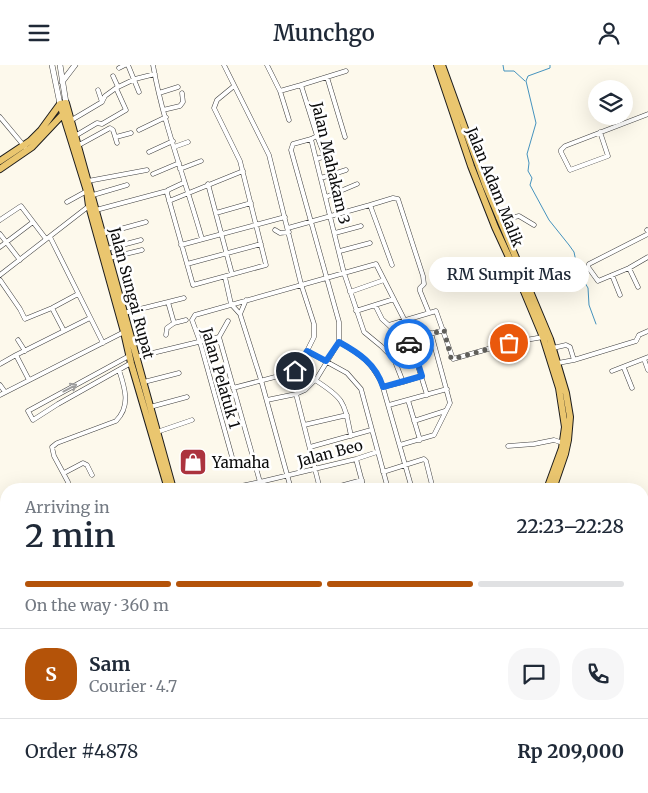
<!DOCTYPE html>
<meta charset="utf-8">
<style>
:root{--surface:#fff;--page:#f6f6f7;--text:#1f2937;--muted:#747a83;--line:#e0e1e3;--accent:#b45309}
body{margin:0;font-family:Merriweather,serif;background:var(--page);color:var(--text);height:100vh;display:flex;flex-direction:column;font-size:19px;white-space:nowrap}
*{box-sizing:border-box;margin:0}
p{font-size:16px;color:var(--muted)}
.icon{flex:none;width:28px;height:28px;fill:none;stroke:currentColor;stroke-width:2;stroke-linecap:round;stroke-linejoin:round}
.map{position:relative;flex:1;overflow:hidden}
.sheet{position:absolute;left:0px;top:418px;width:649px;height:311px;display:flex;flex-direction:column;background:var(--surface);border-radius:20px 20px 0 0;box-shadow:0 5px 20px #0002}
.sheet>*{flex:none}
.controls{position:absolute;left:588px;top:15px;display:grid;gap:10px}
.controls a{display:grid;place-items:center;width:45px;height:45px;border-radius:50%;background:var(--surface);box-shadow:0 5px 20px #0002;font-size:25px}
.pin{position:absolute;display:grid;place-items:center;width:42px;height:42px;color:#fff;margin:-21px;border:2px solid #fff;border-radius:50%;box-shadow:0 1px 5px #0007}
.courier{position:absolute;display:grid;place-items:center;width:50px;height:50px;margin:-25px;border:4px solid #1a73e8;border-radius:50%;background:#fff;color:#222;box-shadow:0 1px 6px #0007}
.bubble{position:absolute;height:35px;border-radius:18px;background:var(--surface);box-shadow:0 5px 20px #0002;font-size:16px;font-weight:600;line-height:35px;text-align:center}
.overview em{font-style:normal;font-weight:600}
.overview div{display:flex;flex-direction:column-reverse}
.overview{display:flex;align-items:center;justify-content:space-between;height:85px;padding:0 25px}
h1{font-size:32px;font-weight:600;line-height:38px}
.bar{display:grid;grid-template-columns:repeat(4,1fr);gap:8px 5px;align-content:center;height:60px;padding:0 25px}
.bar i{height:6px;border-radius:4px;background:var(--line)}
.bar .current{background:var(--accent)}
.bar p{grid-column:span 4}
.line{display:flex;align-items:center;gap:12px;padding:0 25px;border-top:1px solid var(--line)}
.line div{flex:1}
.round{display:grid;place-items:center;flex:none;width:52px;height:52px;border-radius:20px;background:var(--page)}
header{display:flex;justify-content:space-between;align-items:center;height:65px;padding:0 25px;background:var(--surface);font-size:22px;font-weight:600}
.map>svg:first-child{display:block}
.cemetery{fill:#d4dcc0}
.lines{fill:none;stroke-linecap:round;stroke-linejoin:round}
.stream{stroke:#4593be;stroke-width:1}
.minor-casing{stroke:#3f3f3f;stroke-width:5}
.tertiary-casing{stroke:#3f3f3f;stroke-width:6}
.primary-casing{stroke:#1d1d1d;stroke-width:8}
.minor{stroke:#fff;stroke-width:4}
.tertiary{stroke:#fff;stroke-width:5}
.primary{stroke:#eac66f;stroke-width:6}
.oneway{stroke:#9e9e9e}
.done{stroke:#605f5a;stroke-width:5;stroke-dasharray:0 9}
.route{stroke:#1a73e8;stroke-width:6}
.labels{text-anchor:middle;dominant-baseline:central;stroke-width:5;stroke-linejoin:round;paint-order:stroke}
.street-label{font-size:15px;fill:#0c0c0c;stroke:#fff}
.poi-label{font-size:15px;fill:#0c0c0c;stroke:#fff;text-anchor:start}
</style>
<header><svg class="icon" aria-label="menu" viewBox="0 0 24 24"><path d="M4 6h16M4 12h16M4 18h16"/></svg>Munchgo<svg class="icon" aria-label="person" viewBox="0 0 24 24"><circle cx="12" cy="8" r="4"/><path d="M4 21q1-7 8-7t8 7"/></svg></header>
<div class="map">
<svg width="648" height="728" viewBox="0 0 648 728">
<rect width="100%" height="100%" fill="#fdf9ec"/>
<path class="cemetery" d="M529,723H597L582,728H531Z"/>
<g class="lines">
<path class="stream" d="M503,0L504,6H514L525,16
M550,0V3L528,11L526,16L536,58L527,89L529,98L528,106L532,113L530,120L549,155L569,180L574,187L578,206L588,223L589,240L596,259
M126,420L129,424
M642,616L648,637
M386,722L390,728
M493,722L495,728"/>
<g class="minor-casing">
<path id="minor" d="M128,0L139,27
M153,0C163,58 186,117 202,174
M224,0L269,90L301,219L314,259V272L307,286L347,308L361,324L388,424
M267,0L280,26L301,20L317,71L311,74L344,208L376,199L405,256
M119,3L125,0
M113,11L118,22
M327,12L345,72
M301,20L346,6
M98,25L102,37
M280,26L289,55
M159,28L178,22
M163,45L180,41L183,37L182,28
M0,52L25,82
M70,56L102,37L105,31L116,23L135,14L155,9
M139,65L166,52
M600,67L608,91L570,105L561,87V85L565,81L648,49
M75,71L97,58L102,59L126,45L116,23
M116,72L131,68
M79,80L110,63L113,65L117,78
M174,82L188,77
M149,87L173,76
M316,94L323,92L324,89L317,71
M180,104L201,96
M153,109L179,98
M321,113L346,105
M88,116L147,105
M183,118L168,125L167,128L193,220L266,200L240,96L214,43L217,35L234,21
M208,119L232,209
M93,130L127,120
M326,132L357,119
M169,136L243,106
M67,137L87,126
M370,140L393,133L398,134L423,211L424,219L420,223V226L429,248
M96,145L167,126
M216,148L251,138
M498,152L506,150L511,153L519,151L534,160
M0,155L21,141L46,174
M288,163L370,140L392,200
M275,165L280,168L289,167
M647,165L648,166
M335,168L361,161
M0,169L20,195
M102,169L146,157
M648,169L589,199L588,202L598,216L629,203L648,192
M50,172L103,278
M181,180L285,152
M0,182L33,157
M107,184L141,175
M340,186L370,178
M109,193L142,185
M187,199L261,179
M629,203L638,222
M0,210L89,141
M612,210L620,230
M225,212L231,239L240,249L261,315L291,424
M0,215L20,244L25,254L52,243L78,229
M350,227L384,215
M168,237L174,258L186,255
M375,240L382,254L410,280L413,285L427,330
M52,243L64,266
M356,246L394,234
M124,248L184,233
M240,249L246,235
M228,256L219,272L260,417L241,421L240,424
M389,260L436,246L453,294L509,278L543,272
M166,270L167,263L174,258
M18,275L25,286
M406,276L444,265
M339,277C360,289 371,296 382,319L412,424
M553,283L566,280L570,282L574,295L558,298
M129,291L28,346L33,355L58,339L131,298
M136,292L219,272
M644,294L648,305
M574,295L636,276L639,270L648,266
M0,299L16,290
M624,303L632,323
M612,306L648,292
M29,315L16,290L90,253
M315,315C345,334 344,337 351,371
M144,317L179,308
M0,320L5,327
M383,322L403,317
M233,323L290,308L298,301L307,286
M296,329L320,424
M0,330L124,267
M267,335L296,329L305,325L317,313L339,277V257L291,85L293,79L311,74
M408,335L420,375
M389,340L447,324
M150,342L187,332
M414,356L445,346
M304,360L347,350
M157,367L192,355
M400,380L434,370L450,338L431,268
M508,381L534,379L554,375L563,378
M310,382L371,365
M356,394L364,424
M254,398L237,402L234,399L200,277L192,255L195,250L344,208L364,267L381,281L394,294L403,317L422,311
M383,407L424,394L426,396L433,424
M64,408L83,398L87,400L92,410
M62,424L68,421V417L54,391L52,382L57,378L116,356C131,341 125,323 119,305
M262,424L260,417L356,394L377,387
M329,424L362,415
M0,451L6,449
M0,501L6,499
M0,520L6,518
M0,578L6,574
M0,594L6,592
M0,622L6,623
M0,695L6,694
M45,722L58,728
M78,722L84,728
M115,722L118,728
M134,722L138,728
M155,722L158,728
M192,722L194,728
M375,722L376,728
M434,722L436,728
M460,722L461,728
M527,722L529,728
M1,727L18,728
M40,728L42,722
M105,728L110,722
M169,728V724L172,722"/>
</g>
<g class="tertiary-casing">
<path id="tertiary" d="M52,0L60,39
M60,0L66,38
M62,17L75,0
M642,528L648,526
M642,536L648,534"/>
</g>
<g class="primary-casing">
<path id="primary" d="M437,0L471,101L495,162L518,212L543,272L559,323L565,362L562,383L547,424
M442,0L485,119L550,274L566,328L570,352L568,375L565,389L553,424
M60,39L87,126L89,141L124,267L131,298L168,424
M0,96L30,76L41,65L60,39L66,38L173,424
M0,104L32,82L65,47
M642,672L648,681
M642,681L648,694
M234,728L235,722"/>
</g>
<use href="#minor" class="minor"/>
<use href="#tertiary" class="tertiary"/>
<use href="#primary" class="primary"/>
</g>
<defs><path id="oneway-shaft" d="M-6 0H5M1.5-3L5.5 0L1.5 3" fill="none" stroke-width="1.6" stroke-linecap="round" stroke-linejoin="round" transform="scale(1.25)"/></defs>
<use class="oneway" href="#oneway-shaft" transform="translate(70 323) rotate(-28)"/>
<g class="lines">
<path class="done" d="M409,279L406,276L444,265L451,293L453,294L509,278"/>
<path class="route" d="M295,306L307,286L326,296L339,277C359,288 376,299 383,322L422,311L416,292L409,279"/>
</g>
<defs>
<g id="shop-square" transform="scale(1.4375)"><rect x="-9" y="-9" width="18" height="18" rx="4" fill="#ac333e" stroke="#fff"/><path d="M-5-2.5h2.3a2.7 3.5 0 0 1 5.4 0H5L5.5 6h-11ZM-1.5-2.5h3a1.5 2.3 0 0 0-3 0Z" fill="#fff"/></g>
</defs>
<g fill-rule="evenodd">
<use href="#shop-square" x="193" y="397"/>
</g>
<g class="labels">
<g class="street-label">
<text transform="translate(331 98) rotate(77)">Jalan Mahakam 3</text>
<text transform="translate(495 122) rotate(68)">Jalan Adam Malik</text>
<text transform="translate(132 228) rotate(75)">Jalan Sungai Rupat</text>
<text transform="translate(221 313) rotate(74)">Jalan Pelatuk 1</text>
<text transform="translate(330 388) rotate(-15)">Jalan Beo</text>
</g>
<g class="poi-label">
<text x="212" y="397">Yamaha</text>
</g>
</g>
</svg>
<div class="controls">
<a><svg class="icon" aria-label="layers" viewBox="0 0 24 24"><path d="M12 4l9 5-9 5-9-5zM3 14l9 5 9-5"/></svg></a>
</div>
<div class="pin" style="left:509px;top:278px;background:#ea580c"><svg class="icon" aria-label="bag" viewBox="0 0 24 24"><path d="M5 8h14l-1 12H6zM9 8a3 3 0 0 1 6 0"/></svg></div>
<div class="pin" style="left:295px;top:306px;background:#1f2937"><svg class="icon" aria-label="home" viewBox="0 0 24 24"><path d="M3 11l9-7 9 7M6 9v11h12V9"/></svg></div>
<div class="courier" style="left:409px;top:279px"><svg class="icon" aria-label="car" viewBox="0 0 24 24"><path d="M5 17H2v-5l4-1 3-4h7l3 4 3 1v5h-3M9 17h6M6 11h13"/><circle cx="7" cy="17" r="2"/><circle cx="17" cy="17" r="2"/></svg></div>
<div class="bubble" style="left:429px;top:192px;width:160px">RM Sumpit Mas</div>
<section class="sheet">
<div class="overview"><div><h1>2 min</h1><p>Arriving in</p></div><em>22:23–22:28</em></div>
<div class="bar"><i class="current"></i><i class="current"></i><i class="current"></i><i></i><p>On the way · 360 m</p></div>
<div class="line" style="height:90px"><b class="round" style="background:var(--accent);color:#fff">S</b><div><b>Sam</b><p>Courier · 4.7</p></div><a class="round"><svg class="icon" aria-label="chat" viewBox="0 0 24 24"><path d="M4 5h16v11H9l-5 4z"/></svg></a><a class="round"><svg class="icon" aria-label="phone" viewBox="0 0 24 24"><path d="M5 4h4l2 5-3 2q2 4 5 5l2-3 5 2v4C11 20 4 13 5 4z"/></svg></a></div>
<div class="line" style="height:65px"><div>Order #4878</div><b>Rp 209,000</b></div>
</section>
</div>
